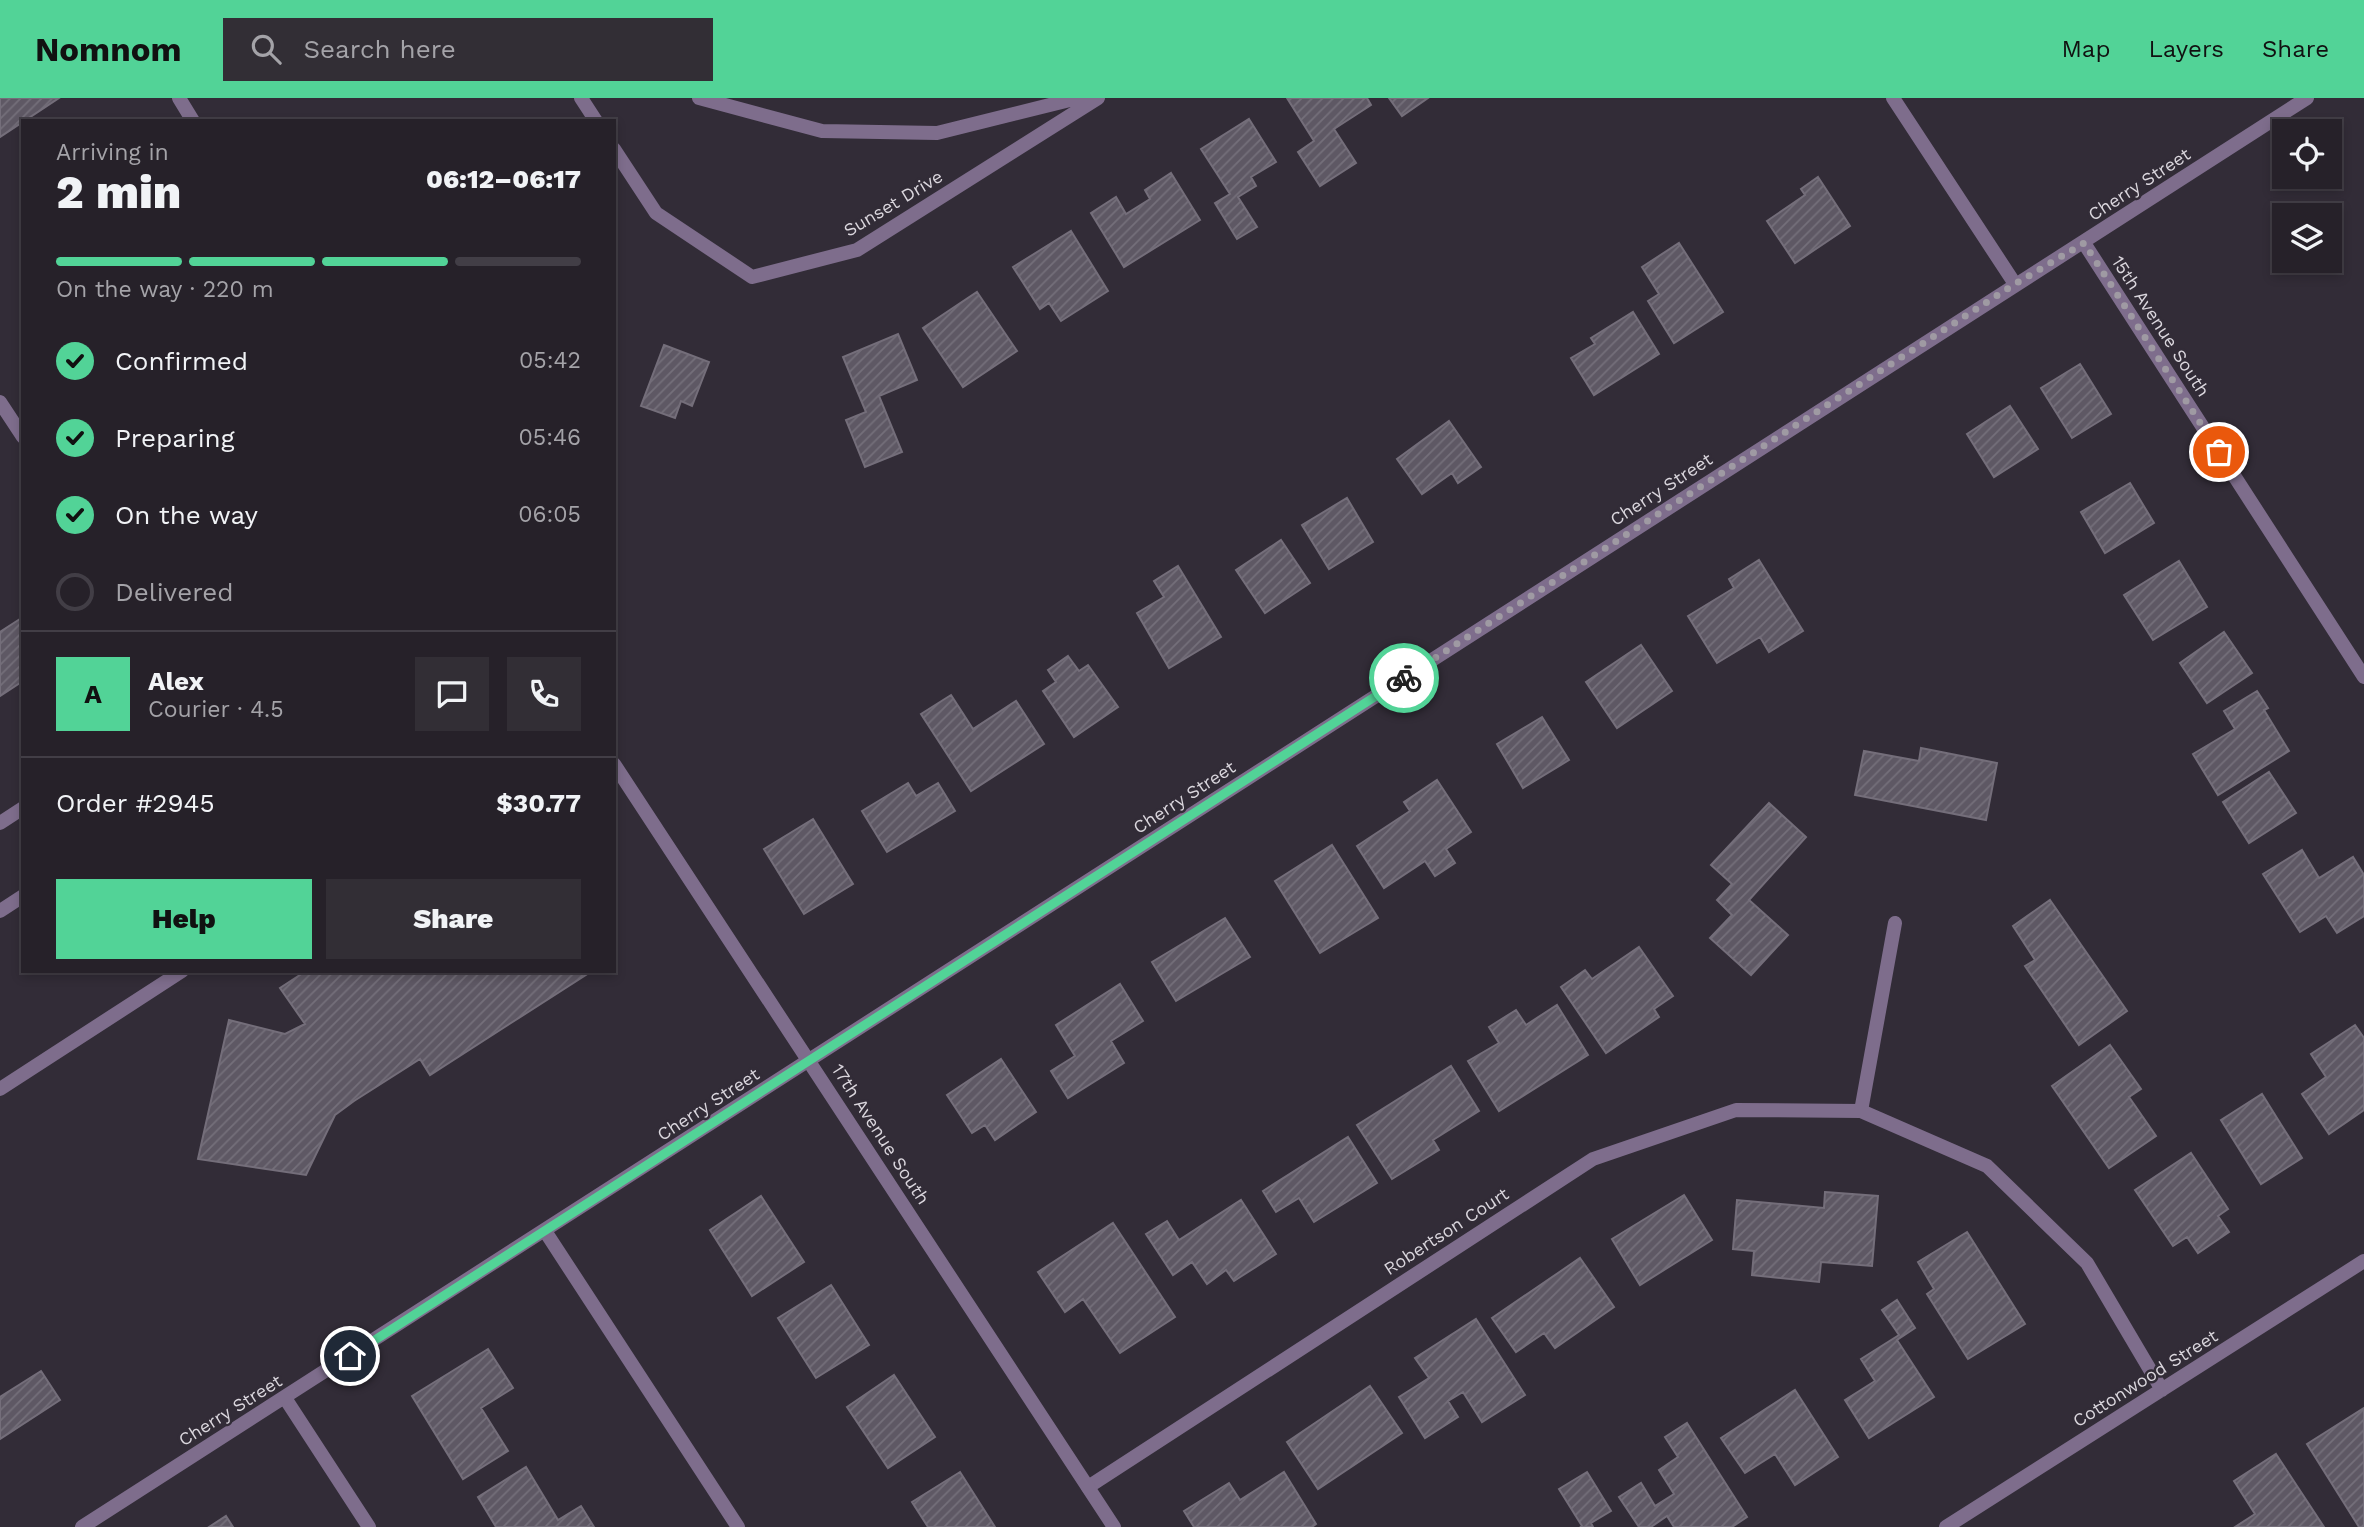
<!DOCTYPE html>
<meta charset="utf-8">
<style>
:root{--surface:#262129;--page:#322e35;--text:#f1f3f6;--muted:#a4a3a8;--line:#423e46;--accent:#52d397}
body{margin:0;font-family:"Work Sans",sans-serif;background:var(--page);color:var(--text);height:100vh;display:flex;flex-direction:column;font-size:26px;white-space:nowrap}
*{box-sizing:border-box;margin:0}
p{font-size:23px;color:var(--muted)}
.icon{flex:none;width:38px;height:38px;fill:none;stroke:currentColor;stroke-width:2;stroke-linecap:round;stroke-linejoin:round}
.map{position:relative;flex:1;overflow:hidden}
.drawer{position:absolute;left:21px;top:21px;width:595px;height:854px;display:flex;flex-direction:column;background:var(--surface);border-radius:0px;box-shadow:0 4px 10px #0003,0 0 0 2px var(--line)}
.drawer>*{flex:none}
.fabs{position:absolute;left:2272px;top:21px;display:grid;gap:14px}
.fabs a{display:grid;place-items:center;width:70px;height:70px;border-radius:0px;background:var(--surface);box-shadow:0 4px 10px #0003,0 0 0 2px var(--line);font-size:35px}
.pin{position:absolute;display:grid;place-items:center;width:60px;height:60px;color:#fff;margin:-30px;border:4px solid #fff;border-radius:50%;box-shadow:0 2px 7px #0007}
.courier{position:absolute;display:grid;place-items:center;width:70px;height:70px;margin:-35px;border:5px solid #52d397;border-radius:50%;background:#fff;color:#222;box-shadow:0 2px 9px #0007}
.summary em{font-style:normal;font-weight:800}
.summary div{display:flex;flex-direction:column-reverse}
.summary{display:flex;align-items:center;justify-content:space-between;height:119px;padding:0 35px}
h1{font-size:46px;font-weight:800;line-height:52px}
.bar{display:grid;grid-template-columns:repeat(4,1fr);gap:10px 7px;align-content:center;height:84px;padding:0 35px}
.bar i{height:9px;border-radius:5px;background:var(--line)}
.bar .current{background:var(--accent)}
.bar p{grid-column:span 4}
.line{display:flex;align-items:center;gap:18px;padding:0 35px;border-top:2px solid var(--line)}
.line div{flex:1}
.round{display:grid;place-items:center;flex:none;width:74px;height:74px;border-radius:0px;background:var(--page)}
ol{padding:0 35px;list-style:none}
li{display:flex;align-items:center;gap:21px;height:77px}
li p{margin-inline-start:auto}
li .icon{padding:7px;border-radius:50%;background:var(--accent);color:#111;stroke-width:4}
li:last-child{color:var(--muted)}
li i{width:38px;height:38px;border:4px solid var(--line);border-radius:50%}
.cta{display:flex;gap:14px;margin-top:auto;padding:14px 35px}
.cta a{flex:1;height:80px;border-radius:0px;background:var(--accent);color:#111;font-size:28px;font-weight:800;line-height:80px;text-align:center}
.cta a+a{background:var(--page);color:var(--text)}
header{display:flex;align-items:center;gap:42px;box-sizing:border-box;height:98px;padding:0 35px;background:var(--accent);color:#111}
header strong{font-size:33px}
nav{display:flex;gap:38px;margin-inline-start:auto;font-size:24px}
.search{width:490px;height:63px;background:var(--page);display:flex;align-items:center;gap:18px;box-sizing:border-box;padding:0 24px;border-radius:0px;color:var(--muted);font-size:26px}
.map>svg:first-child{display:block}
.building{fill:url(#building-hatch);stroke:#746e7a;stroke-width:2}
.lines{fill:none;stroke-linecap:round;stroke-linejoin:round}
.service{stroke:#7e6d8c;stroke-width:14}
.minor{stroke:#7e6d8c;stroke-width:14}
.tertiary{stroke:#7e6d8c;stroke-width:14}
.done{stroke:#9f9aa3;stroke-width:7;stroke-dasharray:0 12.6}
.route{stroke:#52d397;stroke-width:9}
.labels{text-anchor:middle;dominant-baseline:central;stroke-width:5;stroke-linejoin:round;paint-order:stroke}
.street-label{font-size:18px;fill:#dad6dd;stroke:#322c37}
</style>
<header>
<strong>Nomnom</strong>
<div class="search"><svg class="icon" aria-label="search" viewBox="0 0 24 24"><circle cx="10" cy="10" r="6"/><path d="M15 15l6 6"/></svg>Search here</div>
<nav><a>Map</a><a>Layers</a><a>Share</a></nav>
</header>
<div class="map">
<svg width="2364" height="1429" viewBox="0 0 2364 1429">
<defs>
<pattern id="building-hatch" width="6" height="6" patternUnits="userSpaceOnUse" patternTransform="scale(1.75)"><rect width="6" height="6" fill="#5e5864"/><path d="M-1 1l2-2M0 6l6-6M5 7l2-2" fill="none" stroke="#746f7a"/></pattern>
</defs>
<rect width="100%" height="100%" fill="#322c37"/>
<path class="building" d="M0,0H59L0,39Z
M1287,0H1367L1371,7L1334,31L1356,65L1320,88L1298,54L1314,43Z
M1389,0H1428L1402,18Z
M1249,21L1276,64L1251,79L1256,88L1238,99L1257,129L1237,141L1215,105L1230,96L1201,51Z
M1171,75L1200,122L1124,169L1091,115L1116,99L1126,116L1150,101L1145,92Z
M1818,79L1850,128L1795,165L1767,123L1805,97L1801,91Z
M1071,133L1108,193L1061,223L1049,205L1040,211L1013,169Z
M1679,145L1723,214L1674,245L1648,203L1659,196L1642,169Z
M977,194L1017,253L963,289L923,230Z
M1633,214L1659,256L1594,297L1571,260L1595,246L1591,240Z
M898,236L917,282L879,298L902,354L865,369L846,322L866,314L843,259Z
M664,247L709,264L692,308L681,303L675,320L641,308Z
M2080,266L2111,316L2072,340L2041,290Z
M2010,308L2038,351L1994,379L1967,336Z
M1449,323L1481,369L1458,385L1452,375L1422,396L1397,361Z
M2130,385L2154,425L2105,455L2081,414Z
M1347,400L1373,444L1329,471L1302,427Z
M1281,442L1310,485L1265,515L1236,472Z
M1759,462L1803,533L1769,554L1760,539L1717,565L1688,518L1734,490L1729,481Z
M2179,463L2207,509L2153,542L2124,497Z
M1178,468L1221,539L1169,570L1137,515L1164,499L1154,483Z
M23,519V583L0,598V534Z
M2224,534L2252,575L2207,605L2180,565Z
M1641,547L1672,593L1617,630L1586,584Z
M1068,558L1079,573L1088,567L1118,609L1074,639L1043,593L1056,584L1048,572Z
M2257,593L2268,610L2264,612L2289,653L2218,697L2193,656L2235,631L2224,613Z
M951,597L973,631L1016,603L1044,646L971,693L921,616Z
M1542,619L1569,662L1523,690L1497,646Z
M1921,650L1997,665L1986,722L1855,697L1864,653L1919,663Z
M2269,674L2296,715L2249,745L2223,704Z
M1437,682L1471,734L1446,751L1455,765L1435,778L1425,763L1384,790L1357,748L1410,713L1404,704Z
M908,685L916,698L938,685L955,713L887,754L862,713Z
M1769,705L1806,739L1749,802L1788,837L1751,877L1710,840L1732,817L1717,802L1732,786L1711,767Z
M813,721L853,786L804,816L764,751Z
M1332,747L1378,820L1320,855L1275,783Z
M2302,752L2319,780L2353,759L2364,777V818L2337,835L2326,818L2300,834L2263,776Z
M2050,802L2127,913L2079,947L2025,868L2035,862L2013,828Z
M1225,820L1250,859L1176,903L1152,864Z
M1639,849L1673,898L1654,911L1659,919L1606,955L1561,889L1585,872L1592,881Z
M306,873H592L430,977L420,961L354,1003L335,1017L306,1077L198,1061L229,922L285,936L305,926L280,890Z
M1120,886L1143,923L1111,943L1124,965L1068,1000L1051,973L1075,958L1056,927Z
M1557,907L1588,957L1499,1013L1468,963L1499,945L1489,929L1516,912L1526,927Z
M2355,927L2364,940V1012L2329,1036L2302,996L2326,979L2311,956Z
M2110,947L2141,991L2129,999L2156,1038L2109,1070L2052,988Z
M1001,961L1036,1014L995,1042L985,1027L972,1035L947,997Z
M1451,968L1479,1013L1433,1042L1439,1052L1392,1081L1357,1027Z
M2262,996L2302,1060L2261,1086L2221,1022Z
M1348,1039L1377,1085L1314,1124L1299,1100L1276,1114L1263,1093Z
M2191,1055L2228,1111L2218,1118L2229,1134L2198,1155L2187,1139L2173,1148L2135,1092Z
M1825,1094L1878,1098L1872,1168L1821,1164L1819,1184L1752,1177L1754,1153L1733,1151L1737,1102L1824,1110Z
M1684,1097L1712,1142L1640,1187L1612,1141Z
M761,1098L804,1164L752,1198L710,1132Z
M1241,1102L1276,1156L1234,1183L1226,1172L1207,1186L1192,1164L1173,1177L1146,1136L1167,1123L1179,1142Z
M1113,1125L1175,1219L1120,1255L1083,1201L1065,1214L1038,1174Z
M1967,1134L2025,1226L1968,1261L1927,1196L1934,1191L1918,1164Z
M1580,1160L1614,1209L1555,1250L1544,1235L1516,1254L1492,1220Z
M831,1187L869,1247L816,1280L778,1220Z
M1897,1202L1915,1230L1897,1242L1934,1299L1869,1340L1845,1302L1875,1283L1861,1261L1899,1237L1882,1212Z
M1476,1221L1525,1297L1482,1324L1463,1294L1448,1303L1458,1319L1425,1340L1399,1299L1429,1280L1415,1260Z
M488,1251L513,1290L481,1310L508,1353L463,1381L412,1298Z
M41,1273L60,1302L0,1341V1299Z
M894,1277L935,1339L888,1370L847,1309Z
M1370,1288L1402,1335L1318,1391L1287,1344Z
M1795,1292L1838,1359L1795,1387L1775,1356L1745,1375L1721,1340Z
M2364,1310V1429H2359L2307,1346Z
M1687,1325L1747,1419L1732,1429H1674L1667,1418L1651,1429H1639L1619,1399L1641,1385L1655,1408L1674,1396L1659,1372L1678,1359L1665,1339Z
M2276,1356L2324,1429H2235L2255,1416L2234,1383Z
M526,1369L558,1422L581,1408L594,1429H496L478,1399Z
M960,1374L995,1429H928L912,1404Z
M1284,1374L1316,1426L1312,1429H1194L1184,1413L1229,1385L1240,1402Z
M1587,1374L1611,1413L1591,1425L1593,1429H1580L1582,1428L1559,1391Z
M226,1418L233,1429H209Z"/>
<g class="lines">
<path class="service" d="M0,304L23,339
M0,813L23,798
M0,991L182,873
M545,1133L738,1429"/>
<path class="minor" d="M581,0L596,23
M699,0L822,33L937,35L1078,0
M1893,0L2015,186
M614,51L656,115L752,179L857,152L1098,0
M2084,145L2364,579
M0,725L23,710
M1895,825L1861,1013L1987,1068L2087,1165L2162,1292
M285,1300L369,1429
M1088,1389L1593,1061L1736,1012L1861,1013
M82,1429L2307,0
M1946,1429L2364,1163"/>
<path class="tertiary" d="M179,0L193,23
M614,666L1114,1429"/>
</g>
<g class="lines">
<path class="done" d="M1404,580L2015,186L2084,145L2219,354"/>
<path class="route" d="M350,1258L1404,580"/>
</g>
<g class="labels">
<g class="street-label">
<text transform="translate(2139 86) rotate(-33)">Cherry Street</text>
<text transform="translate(893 105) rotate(-31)">Sunset Drive</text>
<text transform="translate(2161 228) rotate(57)">15th Avenue South</text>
<text transform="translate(1661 391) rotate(-33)">Cherry Street</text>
<text transform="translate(1184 699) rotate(-33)">Cherry Street</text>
<text transform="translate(708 1006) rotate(-33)">Cherry Street</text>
<text transform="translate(881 1036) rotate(57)">17th Avenue South</text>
<text transform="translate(1446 1133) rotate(-33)">Robertson Court</text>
<text transform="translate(2145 1280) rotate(-32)">Cottonwood Street</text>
<text transform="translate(230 1312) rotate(-32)">Cherry Street</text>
</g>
</g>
</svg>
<div class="fabs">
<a><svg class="icon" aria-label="locate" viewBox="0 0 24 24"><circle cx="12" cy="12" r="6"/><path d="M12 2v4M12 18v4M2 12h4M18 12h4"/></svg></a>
<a><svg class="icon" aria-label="layers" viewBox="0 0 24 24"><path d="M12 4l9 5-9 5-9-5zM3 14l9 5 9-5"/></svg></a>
</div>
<div class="pin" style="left:2219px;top:354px;background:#ea580c"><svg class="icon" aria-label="bag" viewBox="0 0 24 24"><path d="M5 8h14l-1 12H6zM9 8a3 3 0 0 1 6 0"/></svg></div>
<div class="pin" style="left:350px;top:1258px;background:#1f2937"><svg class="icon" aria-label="home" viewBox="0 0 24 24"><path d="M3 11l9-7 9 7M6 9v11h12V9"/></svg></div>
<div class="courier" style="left:1404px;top:580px"><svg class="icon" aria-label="bike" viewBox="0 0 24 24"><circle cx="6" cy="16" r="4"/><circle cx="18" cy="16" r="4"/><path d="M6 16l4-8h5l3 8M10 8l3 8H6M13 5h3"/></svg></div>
<section class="drawer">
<div class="summary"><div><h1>2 min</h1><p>Arriving in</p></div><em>06:12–06:17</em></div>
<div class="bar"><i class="current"></i><i class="current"></i><i class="current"></i><i></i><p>On the way · 220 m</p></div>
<ol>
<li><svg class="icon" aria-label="check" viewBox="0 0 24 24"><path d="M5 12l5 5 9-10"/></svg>Confirmed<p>05:42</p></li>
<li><svg class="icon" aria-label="check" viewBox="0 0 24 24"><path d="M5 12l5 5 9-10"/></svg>Preparing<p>05:46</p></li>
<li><svg class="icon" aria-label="check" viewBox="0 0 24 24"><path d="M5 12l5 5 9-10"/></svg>On the way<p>06:05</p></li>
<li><i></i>Delivered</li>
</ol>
<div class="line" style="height:126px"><b class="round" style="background:var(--accent);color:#111">A</b><div><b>Alex</b><p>Courier · 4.5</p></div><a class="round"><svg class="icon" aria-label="chat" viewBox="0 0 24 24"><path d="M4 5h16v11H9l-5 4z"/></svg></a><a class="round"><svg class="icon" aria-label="phone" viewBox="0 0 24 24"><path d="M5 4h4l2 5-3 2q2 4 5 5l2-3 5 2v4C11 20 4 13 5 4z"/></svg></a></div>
<div class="line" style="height:91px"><div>Order #2945</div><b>$30.77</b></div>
<div class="cta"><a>Help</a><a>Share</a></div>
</section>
</div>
